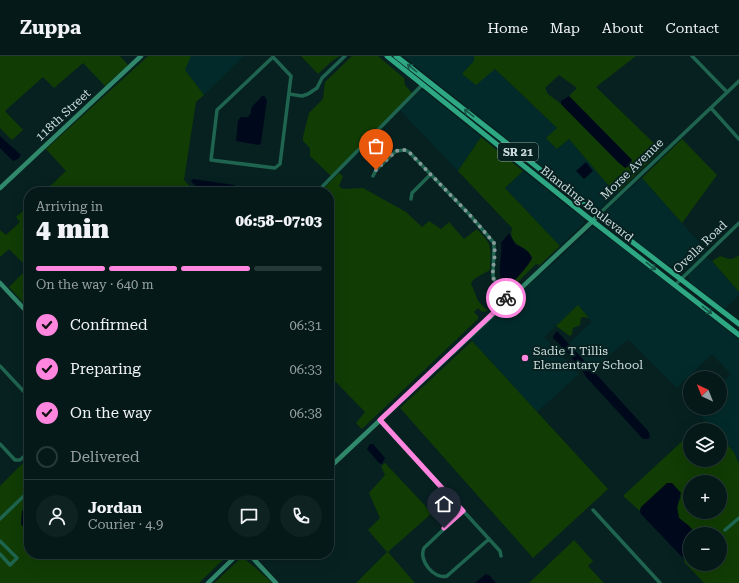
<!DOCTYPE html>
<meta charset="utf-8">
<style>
:root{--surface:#051919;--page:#0e2222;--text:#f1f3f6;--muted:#97a0a2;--line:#263838;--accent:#ff85df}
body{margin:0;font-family:"Roboto Serif",serif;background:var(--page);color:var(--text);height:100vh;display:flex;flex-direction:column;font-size:15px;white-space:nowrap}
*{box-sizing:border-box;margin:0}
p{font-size:13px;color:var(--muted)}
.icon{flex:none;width:22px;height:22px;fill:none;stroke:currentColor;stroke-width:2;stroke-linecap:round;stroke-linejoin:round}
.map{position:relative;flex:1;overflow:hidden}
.drawer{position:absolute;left:24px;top:131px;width:310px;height:372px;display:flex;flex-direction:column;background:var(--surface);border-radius:16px;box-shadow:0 4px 16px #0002,0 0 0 1px var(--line)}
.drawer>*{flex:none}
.needle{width:26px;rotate:317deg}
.buttons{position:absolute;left:683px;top:315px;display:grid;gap:8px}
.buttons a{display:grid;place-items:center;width:44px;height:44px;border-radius:50%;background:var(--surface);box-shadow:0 4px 16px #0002,0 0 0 1px var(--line);font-size:20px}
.pin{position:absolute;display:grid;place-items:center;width:34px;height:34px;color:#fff;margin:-41px -17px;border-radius:50% 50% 50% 0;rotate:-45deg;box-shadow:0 0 4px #0007}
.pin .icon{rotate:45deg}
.courier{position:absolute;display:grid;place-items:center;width:40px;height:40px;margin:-20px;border:3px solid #ff85df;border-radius:50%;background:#fff;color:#222;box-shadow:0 1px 5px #0007}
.overview em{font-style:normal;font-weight:800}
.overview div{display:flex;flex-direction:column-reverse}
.overview{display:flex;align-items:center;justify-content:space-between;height:68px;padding:0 12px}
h1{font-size:26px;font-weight:800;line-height:30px}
.bar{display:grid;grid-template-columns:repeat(4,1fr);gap:6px 4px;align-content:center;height:48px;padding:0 12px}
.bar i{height:5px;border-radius:3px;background:var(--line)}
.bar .on{background:var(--accent)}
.bar p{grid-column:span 4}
.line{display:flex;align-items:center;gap:10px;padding:0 12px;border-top:1px solid var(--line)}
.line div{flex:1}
.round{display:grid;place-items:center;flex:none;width:42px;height:42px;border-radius:21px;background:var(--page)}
ol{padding:0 12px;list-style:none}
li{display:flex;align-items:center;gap:12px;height:44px}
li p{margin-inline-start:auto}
li .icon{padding:4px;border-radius:50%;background:var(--accent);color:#111;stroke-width:4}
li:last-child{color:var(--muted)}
li i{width:22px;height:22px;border:2px solid var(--line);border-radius:50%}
header{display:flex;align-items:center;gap:24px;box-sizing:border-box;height:56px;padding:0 20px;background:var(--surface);border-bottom:1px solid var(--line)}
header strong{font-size:19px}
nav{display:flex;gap:22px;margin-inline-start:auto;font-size:14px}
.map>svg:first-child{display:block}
.built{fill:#032a2a}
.green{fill:#113c04;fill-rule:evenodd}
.water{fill:#00091c}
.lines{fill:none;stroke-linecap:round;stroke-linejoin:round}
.street{stroke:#1e644e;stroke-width:3.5}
.secondary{stroke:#31896c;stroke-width:4.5}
.primary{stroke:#2ea883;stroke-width:5}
.oneway{stroke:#175748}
.done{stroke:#889b9b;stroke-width:4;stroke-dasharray:0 7.2}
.route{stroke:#ff85df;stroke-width:5}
.poi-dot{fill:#ff85df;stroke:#072121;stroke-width:1.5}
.labels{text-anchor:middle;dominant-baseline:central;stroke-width:4;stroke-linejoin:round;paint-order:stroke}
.shield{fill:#072121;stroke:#92a4a4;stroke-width:1}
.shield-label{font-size:11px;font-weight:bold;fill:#cddcdc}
.street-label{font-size:12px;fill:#cddcdc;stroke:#072121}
.poi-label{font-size:12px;fill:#cddcdc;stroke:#072121;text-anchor:start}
</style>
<header>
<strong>Zuppa</strong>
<nav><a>Home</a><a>Map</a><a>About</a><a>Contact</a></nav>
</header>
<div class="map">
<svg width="739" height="527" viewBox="0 0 739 527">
<rect width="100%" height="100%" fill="#072121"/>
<path class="built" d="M191,0H244L204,39L184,14Z
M403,0H474V5L495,13L557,72V93L569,83L609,130L619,135L600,153H596Z
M420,35H424L481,81L458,115L400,54Z
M523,115L585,164L582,169L560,190L505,132Z
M642,122L707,195L683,215L678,214L654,200L606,161V157L609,152Z
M591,172H595L620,190L739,284V408L734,396L720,381V374H714L694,353L695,352H720V329L731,318L712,298L677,332L628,283L593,314L569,287L592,266L578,250L544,281L579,318L537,356L470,283L511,244H512L552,208L554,207Z
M706,201L712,205L739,236V239L725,253L690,226L689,223L688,219L691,214Z"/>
<path class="green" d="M0,0H120L128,9L105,30L83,7L54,32L43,21L5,55L23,74L12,84L0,72Z
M148,0H191L185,14L204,39L196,46L184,124L195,136H44L66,115L46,93Z
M301,0H340L333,4L318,18Z
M352,0H378L404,22L405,29L412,37L331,120L310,100V92L303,85V81L309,57L323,43L325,26Z
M474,0H636L596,31L661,94L619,135L609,130L569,83L557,93L546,82L557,72L495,13L476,29L462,18L474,5ZM559,19L577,32L569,40L632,104L618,106L561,48L548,38L545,32Z
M481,81L523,115L505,132L560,190L540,209L536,208L515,229L509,233L507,231C515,226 527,211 532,202C527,188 507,191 512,172L458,115Z
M682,83L717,119L682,167L642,122Z
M339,117L343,120L339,130L343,133L363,132L406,156L422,171L429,165L441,173L449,166L464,183L477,173C493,189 491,191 490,214L474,223L471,227L478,245L488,255L482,256L478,252L474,256L478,260V263L362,373L356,367L365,356L329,319V136H320Z
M29,150V253L9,231L28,212L9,193L0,201V174L6,179L20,166L16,161Z
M739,199V236L712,205L720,200C728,203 732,205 739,199Z
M578,249L589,262L583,261L581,262L580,269L573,272L572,278L570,280L556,270Z
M472,285L608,433L533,502L400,352Z
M705,365L714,374H694Z
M690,378V404H720V381L734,396L739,408V527H704L684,506L686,501L690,498V508H720V478H696L689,470L679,462L677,451L681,440L641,451L640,455L623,440ZM690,426H720V456H690Z
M29,401V498H229L199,527H0V430Z
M385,407L432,457L388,496L415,527H356L387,496L368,474L380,462L369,437L385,419L381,410Z
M574,484L593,505L588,510L604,527H529Z
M242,501L256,512L272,527H214Z"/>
<path class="water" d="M262,40H264L267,44L261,87L259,89L236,85L238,64L241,61H248L251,57V52Z
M569,40L632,104L629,110L625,112L618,106L561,48V45Z
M0,80L21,99L18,103L13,105L0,92Z
M586,106L593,115L584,123L576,115Z
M193,123L234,129L235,131L233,136H201L191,125Z
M509,177L516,189C523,191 529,195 532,202C530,208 512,228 507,231C494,224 503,199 501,187Z
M557,275L649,376L650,381L648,383H643L587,322C577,307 566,294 553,282V280Z
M370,388H373L385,402L382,408L379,407L367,393Z
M667,427H672L681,437L677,451L679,462L689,470L696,478H690V498L686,501H682L641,458L640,455L641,451Z
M29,448V478L21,468L22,455Z
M486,518L490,520L496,527H475Z"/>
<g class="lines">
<path class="street" d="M692,0L727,36
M273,1L291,20L280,108L275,112L211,104L217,54Z
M289,38L302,40L308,38L317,32L322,22L345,0
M711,52L739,83
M373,120L376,114L396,95L405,94L409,96L469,158L494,187L493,220L499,234L507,244
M317,136L423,28
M411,143L412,137L430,119
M598,159L739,25
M675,229L739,167
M0,310L29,341
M380,364L500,495L501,500
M0,388L15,404H20L29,396
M593,454L660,527
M463,455L424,492C418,504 434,524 447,520L489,483
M0,463L29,435
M725,474L739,462
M0,485L17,502L10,509L0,498"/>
<path class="secondary" d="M0,132L141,0
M0,227L29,258
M329,412L598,160
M249,498L276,527
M208,527L238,498"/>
<path class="primary" d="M387,0L586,160L739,279
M396,0L631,185L739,268"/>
</g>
<defs><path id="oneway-shaft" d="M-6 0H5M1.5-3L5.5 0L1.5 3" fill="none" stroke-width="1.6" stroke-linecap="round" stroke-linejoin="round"/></defs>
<g class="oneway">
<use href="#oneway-shaft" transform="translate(412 12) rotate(-141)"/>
<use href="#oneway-shaft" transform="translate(469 57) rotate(-142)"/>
<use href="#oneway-shaft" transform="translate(651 210) rotate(38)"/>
<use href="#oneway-shaft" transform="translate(707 254) rotate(38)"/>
</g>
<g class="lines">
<path class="done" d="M376,114L396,95L405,94L409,96L469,158L494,187C498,213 483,218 506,242"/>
<path class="route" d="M444,472L463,455L380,364L507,244L506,242"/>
</g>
<circle class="poi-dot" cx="525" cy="302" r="4"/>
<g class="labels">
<rect class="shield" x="498" y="87" width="40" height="18" rx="3"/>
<g class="shield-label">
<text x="518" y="96">SR 21</text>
</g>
<g class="street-label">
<text transform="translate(63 59) rotate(-43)">118th Street</text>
<text transform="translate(632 113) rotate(-44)">Morse Avenue</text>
<text transform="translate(587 148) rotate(38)">Blanding Boulevard</text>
<text transform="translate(700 191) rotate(-44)">Ovella Road</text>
</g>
<g class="poi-label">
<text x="533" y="295">Sadie T Tillis<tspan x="533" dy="14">Elementary School</tspan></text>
</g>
</g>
</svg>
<div class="buttons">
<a><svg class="needle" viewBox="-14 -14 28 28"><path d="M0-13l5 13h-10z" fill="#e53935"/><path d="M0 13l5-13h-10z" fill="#97a0a2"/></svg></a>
<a><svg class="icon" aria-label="layers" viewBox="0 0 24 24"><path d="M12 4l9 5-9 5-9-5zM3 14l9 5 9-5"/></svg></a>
<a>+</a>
<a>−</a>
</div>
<div class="pin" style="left:376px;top:114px;background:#ea580c"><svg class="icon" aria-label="bag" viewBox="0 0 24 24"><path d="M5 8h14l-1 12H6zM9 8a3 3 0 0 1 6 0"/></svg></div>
<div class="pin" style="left:444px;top:472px;background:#1f2937"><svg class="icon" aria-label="home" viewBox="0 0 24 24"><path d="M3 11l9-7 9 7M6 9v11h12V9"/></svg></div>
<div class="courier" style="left:506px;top:242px"><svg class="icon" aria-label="bike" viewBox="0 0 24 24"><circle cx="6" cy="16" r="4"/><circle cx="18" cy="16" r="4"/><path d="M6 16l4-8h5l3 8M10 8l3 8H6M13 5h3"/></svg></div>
<section class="drawer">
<div class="overview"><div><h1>4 min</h1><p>Arriving in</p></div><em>06:58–07:03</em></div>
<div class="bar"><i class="on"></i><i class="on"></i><i class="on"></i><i></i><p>On the way · 640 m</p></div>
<ol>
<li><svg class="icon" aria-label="check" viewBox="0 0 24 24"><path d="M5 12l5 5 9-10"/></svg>Confirmed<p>06:31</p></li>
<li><svg class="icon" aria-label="check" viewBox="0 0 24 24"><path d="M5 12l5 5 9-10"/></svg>Preparing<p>06:33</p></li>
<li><svg class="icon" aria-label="check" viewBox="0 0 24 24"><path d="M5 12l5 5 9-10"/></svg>On the way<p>06:38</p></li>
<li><i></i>Delivered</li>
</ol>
<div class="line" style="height:72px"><a class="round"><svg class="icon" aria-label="person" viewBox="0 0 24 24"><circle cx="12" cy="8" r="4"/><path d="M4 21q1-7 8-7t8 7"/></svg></a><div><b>Jordan</b><p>Courier · 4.9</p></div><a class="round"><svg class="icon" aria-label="chat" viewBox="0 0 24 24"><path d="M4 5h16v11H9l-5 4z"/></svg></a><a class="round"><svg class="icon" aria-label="phone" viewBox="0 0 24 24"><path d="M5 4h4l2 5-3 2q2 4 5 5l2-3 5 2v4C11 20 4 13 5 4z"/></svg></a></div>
</section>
</div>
